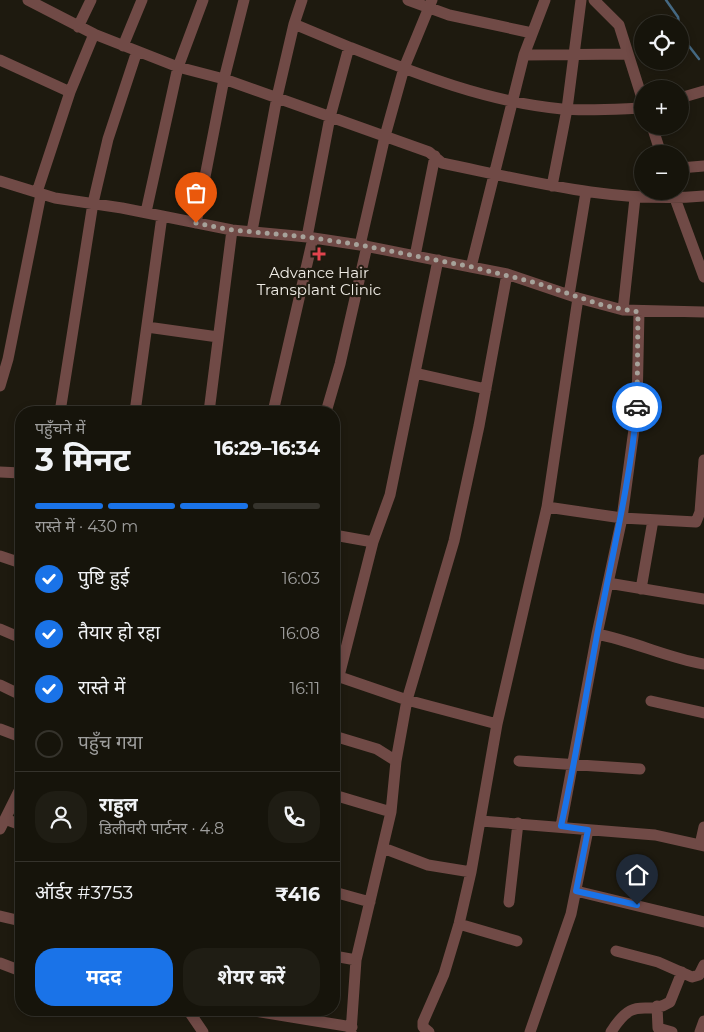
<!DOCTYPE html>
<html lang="hi">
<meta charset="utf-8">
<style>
:root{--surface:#16140b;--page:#1f1d14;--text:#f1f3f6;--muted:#9e9e9d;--line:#35332c;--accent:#1a73e8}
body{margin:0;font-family:Montserrat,"Noto Sans Devanagari",sans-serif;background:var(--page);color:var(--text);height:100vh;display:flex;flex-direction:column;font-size:19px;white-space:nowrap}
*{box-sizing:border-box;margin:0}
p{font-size:16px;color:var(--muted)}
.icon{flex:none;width:28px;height:28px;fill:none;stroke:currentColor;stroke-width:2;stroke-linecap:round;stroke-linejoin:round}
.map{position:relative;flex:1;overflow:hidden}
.details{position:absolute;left:15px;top:406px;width:325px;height:610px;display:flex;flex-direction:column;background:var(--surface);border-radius:20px;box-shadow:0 2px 8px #0003,0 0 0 1px var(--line)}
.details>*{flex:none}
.fabs{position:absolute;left:634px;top:15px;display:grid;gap:10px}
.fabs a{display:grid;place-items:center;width:55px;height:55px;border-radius:50%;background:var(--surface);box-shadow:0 2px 8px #0003,0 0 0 1px var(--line);font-size:25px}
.pin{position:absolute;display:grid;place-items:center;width:42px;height:42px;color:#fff;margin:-51px -21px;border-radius:50% 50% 50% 0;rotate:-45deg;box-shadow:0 0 5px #0007}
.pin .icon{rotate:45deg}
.courier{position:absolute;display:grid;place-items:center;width:50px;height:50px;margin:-25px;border:4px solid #1a73e8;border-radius:50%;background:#fff;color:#222;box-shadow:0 1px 6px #0007}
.summary em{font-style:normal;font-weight:700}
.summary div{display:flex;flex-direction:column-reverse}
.summary{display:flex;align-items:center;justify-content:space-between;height:85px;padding:0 20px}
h1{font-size:32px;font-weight:700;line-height:38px}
.bar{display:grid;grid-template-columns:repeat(4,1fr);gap:8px 5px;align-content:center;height:60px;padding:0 20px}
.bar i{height:6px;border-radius:4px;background:var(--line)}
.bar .active{background:var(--accent)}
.bar p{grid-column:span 4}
.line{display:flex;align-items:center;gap:12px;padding:0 20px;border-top:1px solid var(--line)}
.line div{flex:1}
.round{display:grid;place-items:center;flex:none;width:52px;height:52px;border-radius:20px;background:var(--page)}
ol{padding:0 20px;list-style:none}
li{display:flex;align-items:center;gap:15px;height:55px}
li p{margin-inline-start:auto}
li .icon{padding:5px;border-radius:50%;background:var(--accent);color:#fff;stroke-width:4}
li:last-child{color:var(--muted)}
li i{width:28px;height:28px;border:2px solid var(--line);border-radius:50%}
.primary-button{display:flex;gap:10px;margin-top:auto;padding:10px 20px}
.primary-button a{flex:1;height:58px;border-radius:20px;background:var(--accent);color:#fff;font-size:20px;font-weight:700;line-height:58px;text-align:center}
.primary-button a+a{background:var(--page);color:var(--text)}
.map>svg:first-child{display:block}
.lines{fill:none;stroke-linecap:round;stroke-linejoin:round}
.stream{stroke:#456983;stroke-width:2.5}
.minor{stroke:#704a46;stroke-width:11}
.done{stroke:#a6a29a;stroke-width:5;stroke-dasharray:0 9}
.route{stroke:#1a73e8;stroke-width:6}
.health-dot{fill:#e0444e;stroke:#1e1a0f;stroke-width:2}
.labels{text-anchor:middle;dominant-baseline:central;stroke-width:4.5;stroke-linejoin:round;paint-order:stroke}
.poi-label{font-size:15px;fill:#efece5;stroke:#1e1a0f}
</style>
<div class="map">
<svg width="704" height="1032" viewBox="0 0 704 1032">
<rect width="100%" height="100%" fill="#1e1a0f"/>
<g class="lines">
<path class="stream" d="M666,0L678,17L679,24
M680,28L685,41L699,59"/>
<path class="minor" d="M28,0L94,34
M302,0L294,24L349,47L330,117L307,237
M408,0L449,15L532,33
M594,0L619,25L642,98
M78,27L91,0
M123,46L142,0
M349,47C417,74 487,102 562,109C588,111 616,109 642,108
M524,55L628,54
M0,60L70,92
M680,98L704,91
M652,126L661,154
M680,168L704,166
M0,181L55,198L122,208L232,230L307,237L360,245L471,267L507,274L578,298L623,310L704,312
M552,186L567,109L581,0
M37,192L70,92L94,34L178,67L224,79L429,152L442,163C529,181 615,204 704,196
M673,193L704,277
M146,212L178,67L203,0
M196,223L224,79L244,0
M252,231L277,97L294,24
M360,245L385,136L404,68L432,0
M415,256L435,156
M471,267L524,55L545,0
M569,295L586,192
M623,310L635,198
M147,327L218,337
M415,373L486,389
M0,386L8,359L41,194
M60,412L93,203L108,139L137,51
M135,412L162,216
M209,412L232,230
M273,412L313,238
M326,412L340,364L367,246
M0,472L21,473
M547,507L622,518L696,522L700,512L704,460
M334,535L373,542
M0,556L21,563
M608,583L704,599
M641,589L653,520
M0,629L21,638
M597,634C634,641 667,658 704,664
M334,675L407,700L497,724
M339,676L373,542L390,495L438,260
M0,685L21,695
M651,701L704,713
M0,729L21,737
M334,736L377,749L396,761
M519,761L640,769
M334,795L391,812
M5,819L21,825
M481,821L655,835L704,846
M561,826L597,634L622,518L637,407L639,311
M0,829L21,787
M700,845L704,827
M383,848L428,865L471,872
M576,891L704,922
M334,892L370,902
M509,902L518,823
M0,916L21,921
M459,924L517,941
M616,951L658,962L692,977L699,975L704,965
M334,956L356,960
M0,963L21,971
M657,1006L658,1028L672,1032
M188,1010L203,1032
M249,1010L352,1027
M351,1032L356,960L391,812L396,761L407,700L454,541L479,426L507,274
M429,1032L423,1027V1022L444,974L459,924L471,872L497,724L547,507L578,298
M530,1032L571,914L588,830
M611,1032C636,992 645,1018 670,1002L682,972
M700,1032L704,1021"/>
</g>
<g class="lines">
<path class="done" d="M196,223L232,230L307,237L360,245L472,267L537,283L602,305L638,312L637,407"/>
<path class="route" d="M637,407C630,484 611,559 597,635C585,699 575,763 561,826L588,830L576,891L637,905"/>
</g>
<path class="health-dot" d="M316.5 246.5h5v5h5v5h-5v5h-5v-5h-5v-5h5z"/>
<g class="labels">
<g class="poi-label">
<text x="319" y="272">Advance Hair<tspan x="319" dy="17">Transplant Clinic</tspan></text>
</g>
</g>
</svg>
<div class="fabs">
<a><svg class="icon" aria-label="locate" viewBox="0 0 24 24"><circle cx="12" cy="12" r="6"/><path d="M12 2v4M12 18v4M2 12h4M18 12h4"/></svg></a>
<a>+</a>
<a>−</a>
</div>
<div class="pin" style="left:196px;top:223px;background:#ea580c"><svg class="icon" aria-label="bag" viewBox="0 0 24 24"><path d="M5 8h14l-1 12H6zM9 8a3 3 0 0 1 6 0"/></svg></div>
<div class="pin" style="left:637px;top:905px;background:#1f2937"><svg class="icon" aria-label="home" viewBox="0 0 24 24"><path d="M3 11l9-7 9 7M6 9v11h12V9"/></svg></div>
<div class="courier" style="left:637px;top:407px"><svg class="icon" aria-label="car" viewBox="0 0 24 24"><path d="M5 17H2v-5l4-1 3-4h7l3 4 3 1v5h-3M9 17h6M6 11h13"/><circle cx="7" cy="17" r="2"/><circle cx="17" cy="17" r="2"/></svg></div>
<section class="details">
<div class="summary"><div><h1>3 मिनट</h1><p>पहुँचने में</p></div><em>16:29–16:34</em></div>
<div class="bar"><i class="active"></i><i class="active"></i><i class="active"></i><i></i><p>रास्ते में · 430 m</p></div>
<ol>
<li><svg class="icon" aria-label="check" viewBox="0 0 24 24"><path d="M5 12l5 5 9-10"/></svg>पुष्टि हुई<p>16:03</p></li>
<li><svg class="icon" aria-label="check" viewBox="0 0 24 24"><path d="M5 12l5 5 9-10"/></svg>तैयार हो रहा<p>16:08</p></li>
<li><svg class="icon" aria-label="check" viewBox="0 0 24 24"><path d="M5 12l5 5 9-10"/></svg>रास्ते में<p>16:11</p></li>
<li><i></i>पहुँच गया</li>
</ol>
<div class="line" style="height:90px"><a class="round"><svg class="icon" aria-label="person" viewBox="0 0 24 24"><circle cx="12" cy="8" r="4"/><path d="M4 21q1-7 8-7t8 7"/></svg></a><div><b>राहुल</b><p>डिलीवरी पार्टनर · 4.8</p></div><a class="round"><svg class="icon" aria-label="phone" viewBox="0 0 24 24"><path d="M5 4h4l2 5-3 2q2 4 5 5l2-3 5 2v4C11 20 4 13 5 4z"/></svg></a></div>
<div class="line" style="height:65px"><div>ऑर्डर #3753</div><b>₹416</b></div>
<div class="primary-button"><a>मदद</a><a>शेयर करें</a></div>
</section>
</div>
